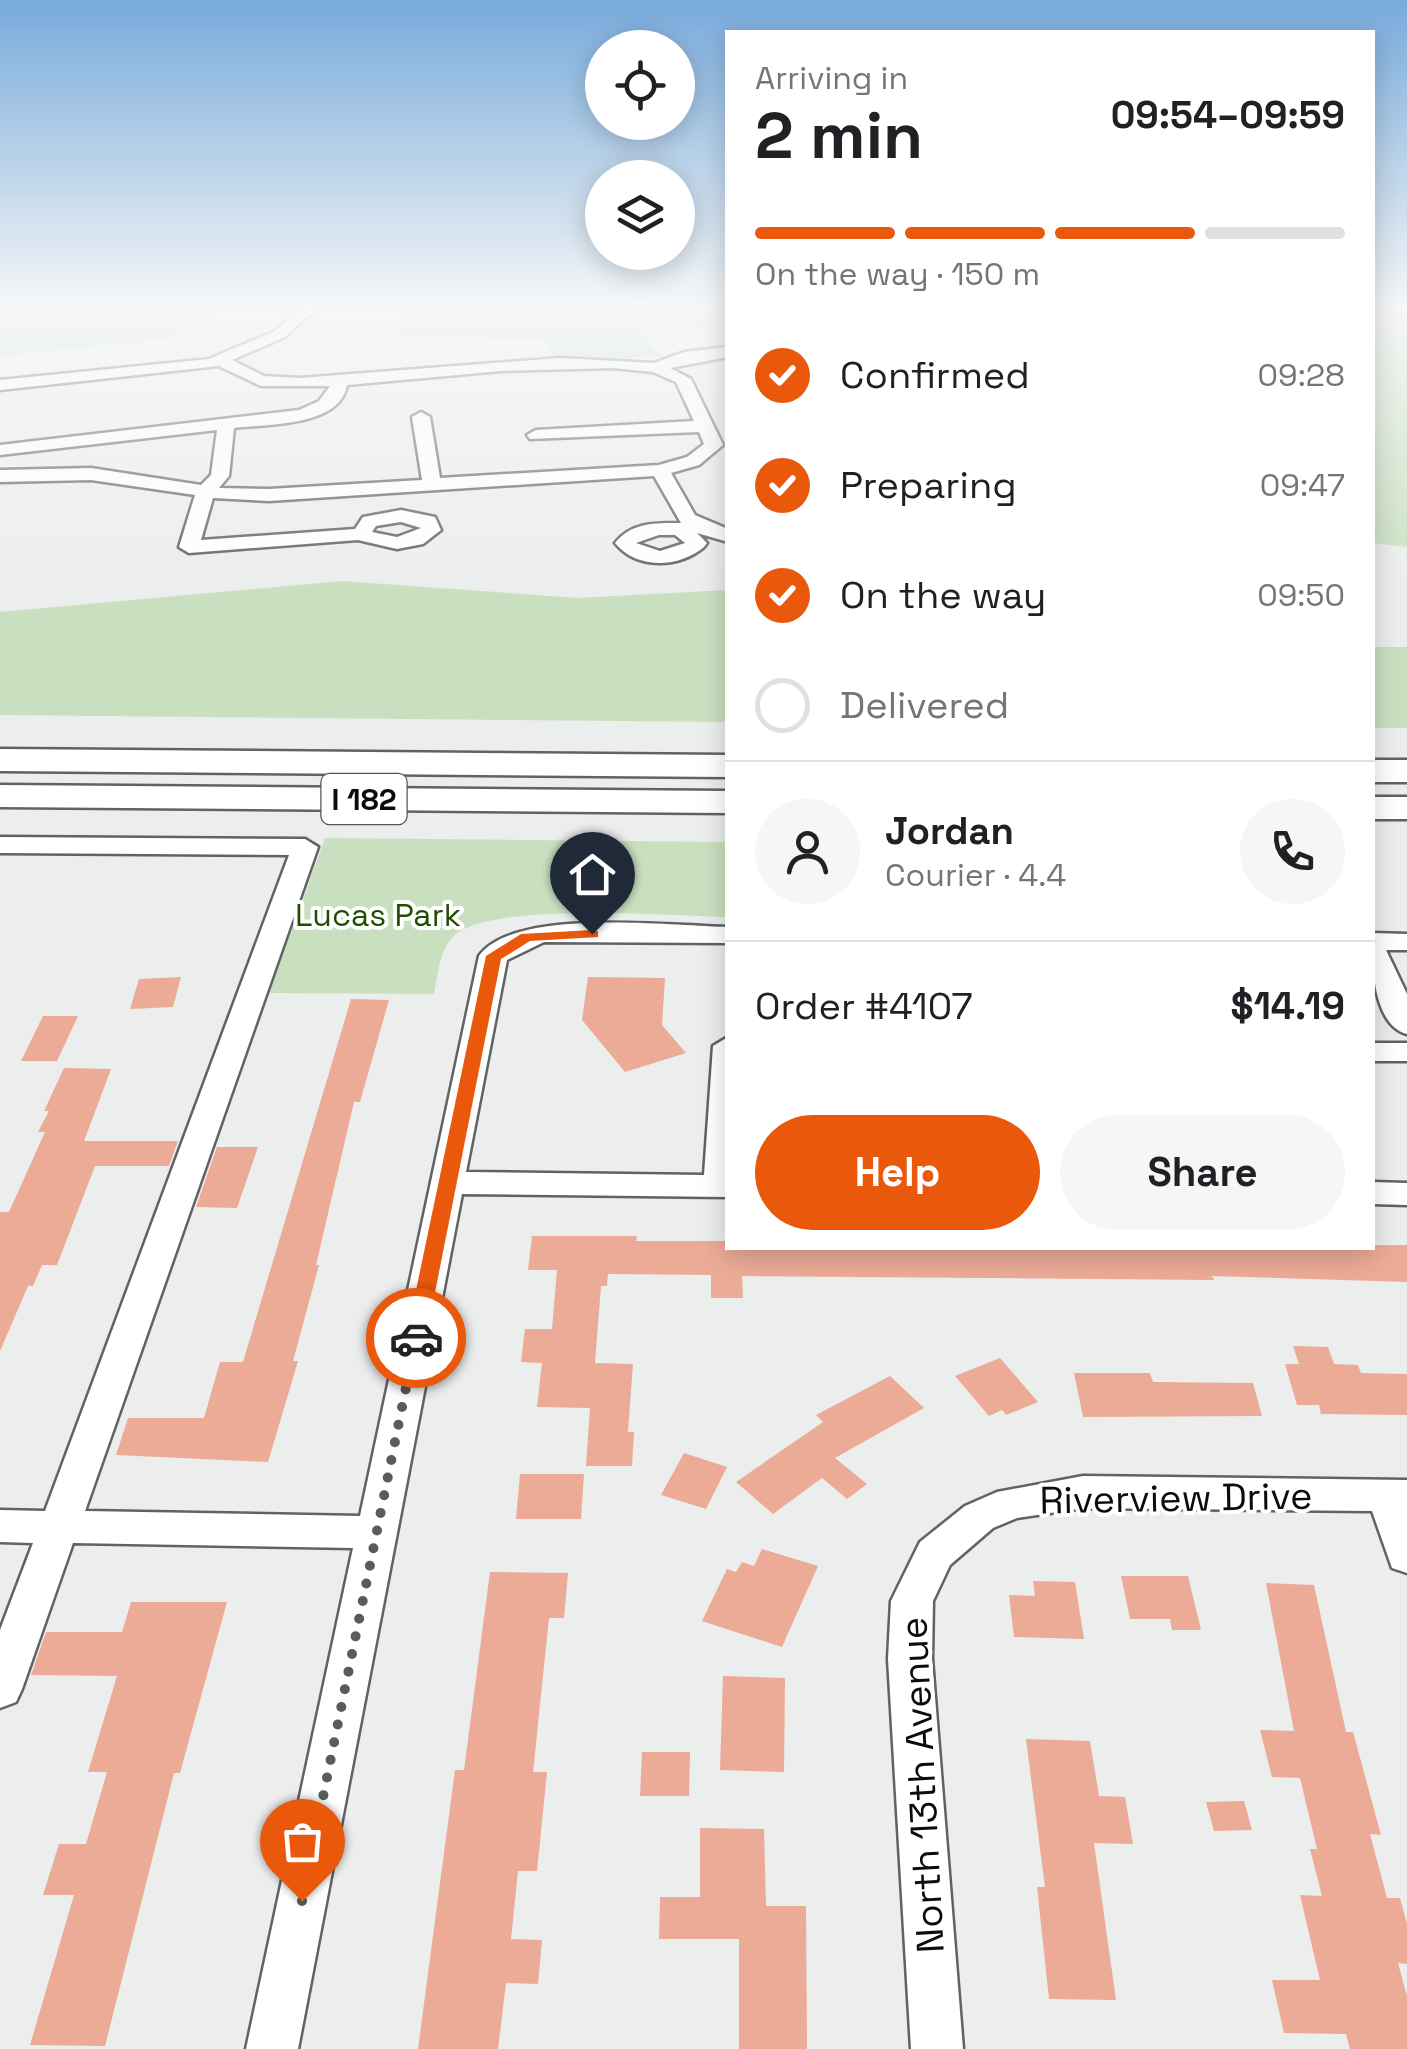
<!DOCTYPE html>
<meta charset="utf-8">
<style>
:root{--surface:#fff;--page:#f6f6f6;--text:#202124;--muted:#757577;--line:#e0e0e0;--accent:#ea580c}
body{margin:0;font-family:"Space Grotesk",sans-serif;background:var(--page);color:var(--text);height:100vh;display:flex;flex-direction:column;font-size:38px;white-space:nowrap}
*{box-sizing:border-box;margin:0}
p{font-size:32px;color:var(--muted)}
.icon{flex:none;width:55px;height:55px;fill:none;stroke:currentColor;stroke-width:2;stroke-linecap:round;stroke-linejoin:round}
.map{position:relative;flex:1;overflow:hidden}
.sheet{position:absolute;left:725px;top:30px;width:650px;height:1220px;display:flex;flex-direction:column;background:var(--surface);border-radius:0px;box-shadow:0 5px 25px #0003}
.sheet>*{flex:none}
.fabs{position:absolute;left:585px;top:30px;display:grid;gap:20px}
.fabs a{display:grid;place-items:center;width:110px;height:110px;border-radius:50%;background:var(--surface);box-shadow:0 5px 25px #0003;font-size:50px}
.pin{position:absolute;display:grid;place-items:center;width:85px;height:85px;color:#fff;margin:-102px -42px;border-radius:50% 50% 50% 0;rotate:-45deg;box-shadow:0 0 10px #0007}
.pin .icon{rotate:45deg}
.courier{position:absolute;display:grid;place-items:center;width:100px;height:100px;margin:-50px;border:8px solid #ea580c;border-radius:50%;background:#fff;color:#222;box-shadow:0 2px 12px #0007}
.summary em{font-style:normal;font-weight:700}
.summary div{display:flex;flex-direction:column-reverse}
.summary{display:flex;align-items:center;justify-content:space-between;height:170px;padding:0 30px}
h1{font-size:65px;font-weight:700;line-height:75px}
.bar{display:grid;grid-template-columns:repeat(4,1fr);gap:15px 10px;align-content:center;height:120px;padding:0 30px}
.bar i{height:12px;border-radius:8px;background:var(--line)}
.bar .selected{background:var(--accent)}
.bar p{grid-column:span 4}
.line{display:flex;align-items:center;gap:25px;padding:0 30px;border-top:2px solid var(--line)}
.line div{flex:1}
.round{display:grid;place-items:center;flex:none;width:105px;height:105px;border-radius:52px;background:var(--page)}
ol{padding:0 30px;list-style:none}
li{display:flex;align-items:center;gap:30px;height:110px}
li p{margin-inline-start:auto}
li .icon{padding:10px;border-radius:50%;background:var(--accent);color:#fff;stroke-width:4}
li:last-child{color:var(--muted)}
li i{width:55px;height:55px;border:5px solid var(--line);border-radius:50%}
.primary-button{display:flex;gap:20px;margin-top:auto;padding:20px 30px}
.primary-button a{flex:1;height:115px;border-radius:60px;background:var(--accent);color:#fff;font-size:40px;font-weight:700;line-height:115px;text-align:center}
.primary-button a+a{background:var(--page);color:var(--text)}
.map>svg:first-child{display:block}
.green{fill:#c9e0c0}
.building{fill:#ebab96}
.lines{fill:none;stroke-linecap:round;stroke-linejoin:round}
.minor-casing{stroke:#616263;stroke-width:5}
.highway-casing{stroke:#616263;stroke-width:5}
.minor{fill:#fff;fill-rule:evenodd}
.highway{fill:#fff;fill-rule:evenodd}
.route{fill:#ea580c}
.done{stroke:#5a5b5b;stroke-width:10;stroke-dasharray:0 18}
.labels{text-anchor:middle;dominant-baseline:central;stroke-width:8;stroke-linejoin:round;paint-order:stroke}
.shield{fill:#fff;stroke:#555;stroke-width:2.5}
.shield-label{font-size:30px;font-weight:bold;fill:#0c0c0c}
.park-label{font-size:32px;fill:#204d03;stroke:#fff}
.near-street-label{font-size:38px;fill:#0c0c0c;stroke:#fff}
</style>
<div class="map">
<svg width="1407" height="2049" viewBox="0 0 1407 2049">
<rect width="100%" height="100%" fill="#eceded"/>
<path class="green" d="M0,305H226L175,338L0,356Z
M414,305H727V328L643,335L662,357L557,361L544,340L396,336Z
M1373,305H1407V547L1373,543Z
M342,581L578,598L727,590V722L0,715V612Z
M1372,647H1407V728H1373Z
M325,838L727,842V917C672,916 490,901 454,936C439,950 438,975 434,994L269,993Z"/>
<path class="building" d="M181,977L173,1007L130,1009L139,979Z
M588,977L665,978L662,1025L686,1053L625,1072L582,1020Z
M351,999L389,1000L360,1102H354L316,1265H319L293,1361H298L268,1462L116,1455L128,1418H204L220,1362H243Z
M43,1016H78L57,1061H21Z
M64,1068L111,1069L84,1141H178L169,1166H95L57,1265H42L33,1286H28L0,1351V1212H9L45,1132H38L49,1111H44Z
M217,1147H258L237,1208L196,1207Z
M532,1236H637L636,1241H728V1248L1407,1245V1282L1212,1276L1214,1280L742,1276L743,1298H711V1275L608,1274L607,1286H601L595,1363L633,1364L628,1432H634L632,1466H586L590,1408L537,1407L542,1363L521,1362L525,1329H552L557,1270H528Z
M1293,1346L1328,1347L1334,1364L1358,1365L1361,1373L1407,1374V1415L1321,1414L1319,1405H1297L1285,1364H1299Z
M1000,1358L1038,1402L1006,1415L1002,1410L989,1416L955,1376Z
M1074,1373H1150L1153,1382L1253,1383L1262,1416L1083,1417Z
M890,1376L924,1408L835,1458L867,1484L847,1499L822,1478L773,1514L736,1482L823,1422L816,1415Z
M684,1453L727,1467L706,1509L661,1495Z
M520,1474H584L581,1519H516Z
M762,1549L818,1566L782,1647L702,1621L727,1569L736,1572L742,1562L754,1566Z
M490,1572L568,1573L564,1618H549L533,1772H547L537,1871H518L511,1939L542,1940L538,1984L506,1983L498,2049H418L455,1770H464Z
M1121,1576H1188L1201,1630H1172L1170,1619H1130Z
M1033,1581L1075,1582L1084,1639L1014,1637L1009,1595L1035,1596Z
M1266,1583L1314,1585L1346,1732H1353L1381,1835L1370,1834L1387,1898H1400L1407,1924V1964L1398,1963L1407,1996V2049H1350L1346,2034L1284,2033L1272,1980H1320L1300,1895L1322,1896L1310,1849H1317L1300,1778L1272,1777L1260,1730L1294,1731Z
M131,1602H227L180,1773H174L105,2046L30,2045L74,1895H43L59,1844H86L107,1772H88L117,1676L31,1675L46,1632H122Z
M723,1676L785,1678L784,1772L720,1770Z
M1026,1739L1090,1741L1099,1796L1125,1797L1133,1844L1094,1843L1116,2000L1049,1999L1037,1887H1045Z
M642,1752H690L689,1796H640Z
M1244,1801L1252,1830L1214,1831L1206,1802Z
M700,1828L764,1829L766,1906H806L807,2049H739V1939H659L660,1897H700Z"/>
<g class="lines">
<g class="minor-casing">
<path id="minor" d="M304,305H320L285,337L232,360L264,376L300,378L560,358L654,363L684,352L728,347V357L670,368L691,379L723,445L699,465L671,473L695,515L728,529V542L697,533L707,543L704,547C679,568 637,570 615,543C632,522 655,523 681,523L654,476L269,501L213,498L201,540L355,529L363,517L401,510L435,517L441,530L423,544L397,549L358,540L189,553L179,547L195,495L91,480L0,482V470L91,468L201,485L211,475L217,430L0,455V445L299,410L319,401L330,386H261L219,366L0,390V380L209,359L275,331ZM613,368L653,372L676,382L694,421L536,430L527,435L530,439L699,432L704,444L687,457L659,465L440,478L430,417L421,412L412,417L422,480L269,489L219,488L229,476L234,428C266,424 340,427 347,385L501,371ZM401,522L421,528L397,537L372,532L376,526ZM659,535H675L685,543L660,551L636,543Z
M0,837L305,839L318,847L85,1511L360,1516L479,956C514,907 671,926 728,927V943L544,942L507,960L466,1172L704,1175L713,1046L728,1037V1197L462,1194L298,2049H246L353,1548L73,1543L22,1689L16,1702L0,1708V1630L33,1543L0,1542V1510L45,1511L289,855L0,853Z
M1372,933L1407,934V950H1386L1407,994V1034C1372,1025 1372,961 1372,933Z
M1372,1043H1407V1061H1372Z
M1372,1182L1407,1183V1205L1372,1204Z
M1083,1476L1407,1480V1573L1392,1568L1372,1511L1083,1508L1017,1518L993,1528L950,1565L933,1601L932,1659L963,2049H911L888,1659L891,1601L920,1542L965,1506L997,1492Z"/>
</g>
<g class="highway-casing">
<path id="highway" d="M0,749L728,755V777L0,771Z
M1372,760H1407V782H1372Z
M0,785L728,791V813L0,807Z
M1372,797H1407V819H1372Z"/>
</g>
<use href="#minor" class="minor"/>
<use href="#highway" class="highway"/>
</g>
<linearGradient id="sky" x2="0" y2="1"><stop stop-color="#78aadb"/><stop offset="0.52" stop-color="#f6f7f7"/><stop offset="1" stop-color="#f6f7f7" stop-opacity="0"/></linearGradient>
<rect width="1407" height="592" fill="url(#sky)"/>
<path class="route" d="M592,930L598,931V937L530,941L501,959L426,1338L423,1343H409L406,1338L486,956L521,934Z"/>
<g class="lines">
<path class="done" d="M302,1901L416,1338"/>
</g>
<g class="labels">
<rect class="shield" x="321.5" y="774" width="85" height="50" rx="8"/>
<g class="shield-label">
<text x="364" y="799">I 182</text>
</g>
<g class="park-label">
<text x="378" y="915">Lucas Park</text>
</g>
<g class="near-street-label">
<text transform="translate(1176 1498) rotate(-1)">Riverview Drive</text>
<text transform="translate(922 1785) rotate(-93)">North 13th Avenue</text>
</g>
</g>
</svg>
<div class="fabs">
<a><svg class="icon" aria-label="locate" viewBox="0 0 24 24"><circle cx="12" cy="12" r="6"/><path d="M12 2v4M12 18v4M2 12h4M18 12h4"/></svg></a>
<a><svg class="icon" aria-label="layers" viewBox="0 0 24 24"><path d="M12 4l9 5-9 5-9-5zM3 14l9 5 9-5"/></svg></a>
</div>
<div class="pin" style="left:302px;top:1901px;background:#ea580c"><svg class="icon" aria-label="bag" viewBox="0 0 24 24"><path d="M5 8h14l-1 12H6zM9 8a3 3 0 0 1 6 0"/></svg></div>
<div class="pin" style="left:592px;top:934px;background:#1f2937"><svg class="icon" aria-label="home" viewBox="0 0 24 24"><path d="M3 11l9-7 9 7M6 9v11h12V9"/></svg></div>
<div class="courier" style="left:416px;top:1338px"><svg class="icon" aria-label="car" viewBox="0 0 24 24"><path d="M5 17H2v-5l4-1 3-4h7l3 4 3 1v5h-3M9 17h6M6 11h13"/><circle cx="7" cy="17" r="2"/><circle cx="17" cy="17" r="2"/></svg></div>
<section class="sheet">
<div class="summary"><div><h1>2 min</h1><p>Arriving in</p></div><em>09:54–09:59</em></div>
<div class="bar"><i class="selected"></i><i class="selected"></i><i class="selected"></i><i></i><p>On the way · 150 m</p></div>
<ol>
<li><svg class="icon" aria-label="check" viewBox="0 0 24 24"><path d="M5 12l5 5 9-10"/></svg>Confirmed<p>09:28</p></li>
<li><svg class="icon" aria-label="check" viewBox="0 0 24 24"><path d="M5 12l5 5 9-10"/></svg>Preparing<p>09:47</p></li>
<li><svg class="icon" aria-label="check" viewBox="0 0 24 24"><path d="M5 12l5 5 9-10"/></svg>On the way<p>09:50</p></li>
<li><i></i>Delivered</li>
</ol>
<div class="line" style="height:180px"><a class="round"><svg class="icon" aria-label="person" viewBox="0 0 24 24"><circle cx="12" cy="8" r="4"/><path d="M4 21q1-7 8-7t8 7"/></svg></a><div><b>Jordan</b><p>Courier · 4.4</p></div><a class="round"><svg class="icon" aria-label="phone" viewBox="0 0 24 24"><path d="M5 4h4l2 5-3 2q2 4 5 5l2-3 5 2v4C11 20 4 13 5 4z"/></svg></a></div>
<div class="line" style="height:130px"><div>Order #4107</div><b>$14.19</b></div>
<div class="primary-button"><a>Help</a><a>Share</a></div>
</section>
</div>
